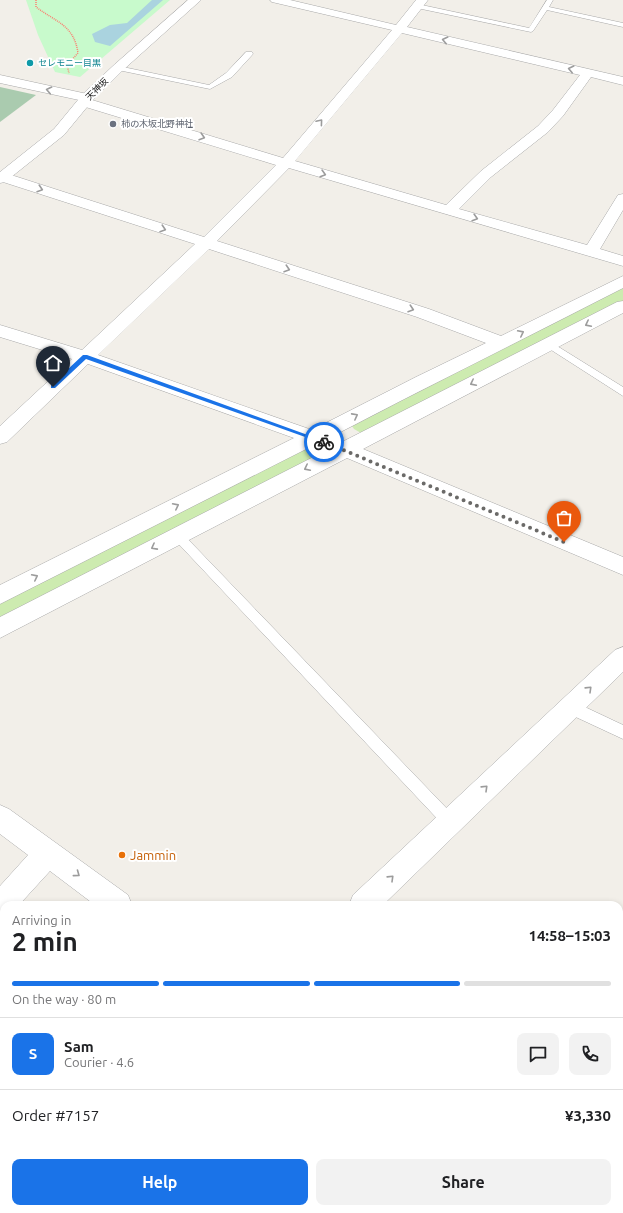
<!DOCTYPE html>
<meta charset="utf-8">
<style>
:root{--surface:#fff;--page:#f2f2f2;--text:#202124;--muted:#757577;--line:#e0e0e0;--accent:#1a73e8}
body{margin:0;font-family:Ubuntu,"Noto Sans JP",sans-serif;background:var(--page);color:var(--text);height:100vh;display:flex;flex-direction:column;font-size:15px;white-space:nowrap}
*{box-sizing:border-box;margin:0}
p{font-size:13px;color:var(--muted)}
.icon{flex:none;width:22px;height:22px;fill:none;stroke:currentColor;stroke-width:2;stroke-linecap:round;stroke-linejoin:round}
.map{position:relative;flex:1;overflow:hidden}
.sheet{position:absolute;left:0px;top:901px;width:623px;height:312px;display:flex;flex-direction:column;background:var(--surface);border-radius:12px 12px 0 0;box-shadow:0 2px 6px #0003}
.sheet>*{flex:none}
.pin{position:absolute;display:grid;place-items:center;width:34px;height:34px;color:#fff;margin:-41px -17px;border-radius:50% 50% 50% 0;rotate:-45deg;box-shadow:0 0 4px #0007}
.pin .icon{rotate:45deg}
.courier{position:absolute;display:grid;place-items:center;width:40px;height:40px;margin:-20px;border:3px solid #1a73e8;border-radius:50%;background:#fff;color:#222;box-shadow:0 1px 5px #0007}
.head em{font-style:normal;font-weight:600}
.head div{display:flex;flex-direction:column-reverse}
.head{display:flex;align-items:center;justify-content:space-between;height:68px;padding:0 12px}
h1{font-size:26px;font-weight:600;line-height:30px}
.bar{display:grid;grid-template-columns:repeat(4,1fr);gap:6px 4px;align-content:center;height:48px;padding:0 12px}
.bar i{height:5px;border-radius:3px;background:var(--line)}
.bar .current{background:var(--accent)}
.bar p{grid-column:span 4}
.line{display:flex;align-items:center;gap:10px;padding:0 12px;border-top:1px solid var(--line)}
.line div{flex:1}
.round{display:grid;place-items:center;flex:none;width:42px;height:42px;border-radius:8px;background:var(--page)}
.primary-button{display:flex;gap:8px;margin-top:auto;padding:8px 12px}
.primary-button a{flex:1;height:46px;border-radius:8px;background:var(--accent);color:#fff;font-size:16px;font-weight:600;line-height:46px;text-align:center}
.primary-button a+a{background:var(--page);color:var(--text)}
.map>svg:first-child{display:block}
.grass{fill:#cdebb0}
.cemetery{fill:#aacbaf}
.park{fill:#c8facc}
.water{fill:#aad3df}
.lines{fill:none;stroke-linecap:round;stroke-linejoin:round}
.service-casing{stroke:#a9a9a9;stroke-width:1}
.minor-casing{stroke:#a9a9a9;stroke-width:1}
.tertiary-casing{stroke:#a9a9a9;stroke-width:1}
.primary-casing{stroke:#a06b00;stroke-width:1}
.path-far1{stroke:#fa8072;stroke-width:1.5;stroke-dasharray:1 1;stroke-linecap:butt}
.path{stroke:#fa8072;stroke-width:3.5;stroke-dasharray:2.5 2.5;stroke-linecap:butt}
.service{fill:#fff;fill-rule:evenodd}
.minor{fill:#fff;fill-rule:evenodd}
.tertiary{fill:#fff;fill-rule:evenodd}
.primary{fill:#fcd6a4;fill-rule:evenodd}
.oneway{stroke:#9c9c9c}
.route{fill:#1a73e8}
.done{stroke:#6b6a68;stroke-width:4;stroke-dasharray:0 7.2}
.culture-dot{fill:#0f9aa8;stroke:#fff;stroke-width:1.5}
.worship-dot{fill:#6b7280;stroke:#fff;stroke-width:1.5}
.food-dot{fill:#e8710a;stroke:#fff;stroke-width:1.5}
.labels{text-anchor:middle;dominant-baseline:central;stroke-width:4;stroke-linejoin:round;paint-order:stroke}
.far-culture-label{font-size:9px;fill:#0d838f;stroke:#fff;text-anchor:start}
.far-street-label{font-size:9px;fill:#222;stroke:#fff}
.far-worship-label{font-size:9px;fill:#5b616d;stroke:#fff;text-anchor:start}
.near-food-label{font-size:13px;fill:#c56008;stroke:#fff;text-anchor:start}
</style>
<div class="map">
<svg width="623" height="1213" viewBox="0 0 623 1213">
<rect width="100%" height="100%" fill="#f2efe9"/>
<path class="grass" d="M623,286V302L361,433L354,429L352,426Z
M309,446L317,447L323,451V455L0,619V600Z"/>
<path class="cemetery" d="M0,87L36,95L0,122Z"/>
<path class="park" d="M26,0H170L80,77L55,72L38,35Z"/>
<path class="water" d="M152,0H163L110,46L95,42L92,34L110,25L127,23Z"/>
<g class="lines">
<g class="service-casing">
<path id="service" d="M547,0H553L549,7L623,23V27L547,10L533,31L531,32L417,8L414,6L417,4L529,28Z
M246,52H252L253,54L232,77L210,89L118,70L114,68L118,66L209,85L226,73Z
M549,341L623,387V396L545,346L544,344L545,342Z
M177,530L181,532L455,817L458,822L455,827L450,830L445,827L173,538L171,535L173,532Z
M570,700L623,725V739L565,712L563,707L565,702Z"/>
</g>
<g class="minor-casing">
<path id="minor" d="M270,0H290L396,25L416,0H428L407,27L623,77V85L591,77L563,116L548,132L491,177L459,209L587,245L618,195L623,194V210L600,249L623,256V266L289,168L217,241L429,309L501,336L623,276V288C526,338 428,386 331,437L344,441L617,302L623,301V313L363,449L623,557V575L347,458L0,638V617L327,450L314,445L0,604V585L294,438L88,364L7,442L0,444V426L72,359L0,337V325L82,350L195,244L0,181V173L8,174L204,237L276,165L79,105L78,102L79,100L0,83V75L92,95L93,98L92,100L283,158L392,30L272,2ZM402,33L580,75L553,110L538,126L481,171L446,205L295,161ZM209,249L417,317L486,343L416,377L312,430L98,355Z
M623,647V672L383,905H349L353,895L615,650Z
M0,805L9,809L128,895L132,905H95L50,871L19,905H4V918L0,920V886L28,855L0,834Z
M619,1050L623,1051V1081L619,1080Z"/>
</g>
<g class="tertiary-casing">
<path id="tertiary" d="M188,0H201L122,71L92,101L64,135L5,182L0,183V172L54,129L82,95L114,65Z"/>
</g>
<g class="primary-casing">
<path id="primary" d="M0,989L4,990V1020L0,1019Z
M0,1063L4,1064V1094L0,1093Z
M619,1156L623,1157V1189L619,1188Z
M425,1209H471L472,1213H426Z"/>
</g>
<path class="path-far1" d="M36,0V7C56,22 74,25 78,53L67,65L69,73"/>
<path class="path" d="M287,1209L298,1213"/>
<use href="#service" class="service"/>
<use href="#minor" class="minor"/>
<use href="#tertiary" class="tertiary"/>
<use href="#primary" class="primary"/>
</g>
<defs><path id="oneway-chevron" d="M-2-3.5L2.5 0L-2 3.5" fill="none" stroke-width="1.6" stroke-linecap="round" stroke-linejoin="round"/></defs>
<g class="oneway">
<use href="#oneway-chevron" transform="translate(445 40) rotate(-167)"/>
<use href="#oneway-chevron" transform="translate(571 69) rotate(-167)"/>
<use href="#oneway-chevron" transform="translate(49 90) rotate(-168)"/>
<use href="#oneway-chevron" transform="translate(320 122) rotate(-50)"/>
<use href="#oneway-chevron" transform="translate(202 137) rotate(17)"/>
<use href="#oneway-chevron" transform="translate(323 174) rotate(16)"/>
<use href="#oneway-chevron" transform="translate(40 189) rotate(18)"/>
<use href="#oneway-chevron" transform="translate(475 218) rotate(16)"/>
<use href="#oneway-chevron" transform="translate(163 229) rotate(18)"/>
<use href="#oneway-chevron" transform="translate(287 269) rotate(18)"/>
<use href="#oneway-chevron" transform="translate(411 309) rotate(18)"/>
<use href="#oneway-chevron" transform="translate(588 324) rotate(153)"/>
<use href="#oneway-chevron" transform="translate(521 333) rotate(-27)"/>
<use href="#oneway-chevron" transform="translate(473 383) rotate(153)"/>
<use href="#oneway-chevron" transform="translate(355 416) rotate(-28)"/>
<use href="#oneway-chevron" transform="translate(307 468) rotate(153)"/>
<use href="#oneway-chevron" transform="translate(176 506) rotate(-27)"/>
<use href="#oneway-chevron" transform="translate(154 547) rotate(152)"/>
<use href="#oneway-chevron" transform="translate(35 577) rotate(-27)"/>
<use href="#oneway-chevron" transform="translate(589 689) rotate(-44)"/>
<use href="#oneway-chevron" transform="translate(485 788) rotate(-44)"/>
<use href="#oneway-chevron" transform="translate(77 874) rotate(36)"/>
<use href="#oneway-chevron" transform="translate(391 878) rotate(-44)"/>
</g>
<path class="route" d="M83,355H87L327,442L322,443L86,359L55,388H51V385Z"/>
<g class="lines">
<path class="done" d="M324,442L564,542"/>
</g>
<circle class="culture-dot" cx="30" cy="63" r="4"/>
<circle class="worship-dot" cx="113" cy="124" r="4"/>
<circle class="food-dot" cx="122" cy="855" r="4"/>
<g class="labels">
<g class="far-culture-label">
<text x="38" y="63">セレモニー目黒</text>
</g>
<g class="far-street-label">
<text transform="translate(97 89) rotate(-45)">天神坂</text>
</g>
<g class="far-worship-label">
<text x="121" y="124">柿の木坂北野神社</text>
</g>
<g class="near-food-label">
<text x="130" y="855">Jammin</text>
</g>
</g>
</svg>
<div class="pin" style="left:564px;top:542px;background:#ea580c"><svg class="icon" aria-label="bag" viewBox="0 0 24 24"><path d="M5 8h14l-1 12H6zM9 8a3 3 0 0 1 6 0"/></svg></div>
<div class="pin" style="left:53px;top:387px;background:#1f2937"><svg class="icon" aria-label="home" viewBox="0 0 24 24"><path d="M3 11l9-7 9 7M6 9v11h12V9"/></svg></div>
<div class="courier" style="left:324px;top:442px"><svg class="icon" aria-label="bike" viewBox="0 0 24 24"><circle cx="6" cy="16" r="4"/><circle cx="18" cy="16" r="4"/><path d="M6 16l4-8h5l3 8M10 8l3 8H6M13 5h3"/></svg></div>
<section class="sheet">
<div class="head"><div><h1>2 min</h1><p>Arriving in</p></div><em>14:58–15:03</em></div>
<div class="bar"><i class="current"></i><i class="current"></i><i class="current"></i><i></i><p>On the way · 80 m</p></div>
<div class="line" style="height:72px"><b class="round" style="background:var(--accent);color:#fff">S</b><div><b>Sam</b><p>Courier · 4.6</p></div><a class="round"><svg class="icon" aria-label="chat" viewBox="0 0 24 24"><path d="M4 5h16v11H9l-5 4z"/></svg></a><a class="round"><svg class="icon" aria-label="phone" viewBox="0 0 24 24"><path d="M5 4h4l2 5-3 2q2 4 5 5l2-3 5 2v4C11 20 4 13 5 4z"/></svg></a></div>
<div class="line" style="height:52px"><div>Order #7157</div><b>¥3,330</b></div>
<div class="primary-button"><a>Help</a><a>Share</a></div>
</section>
</div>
